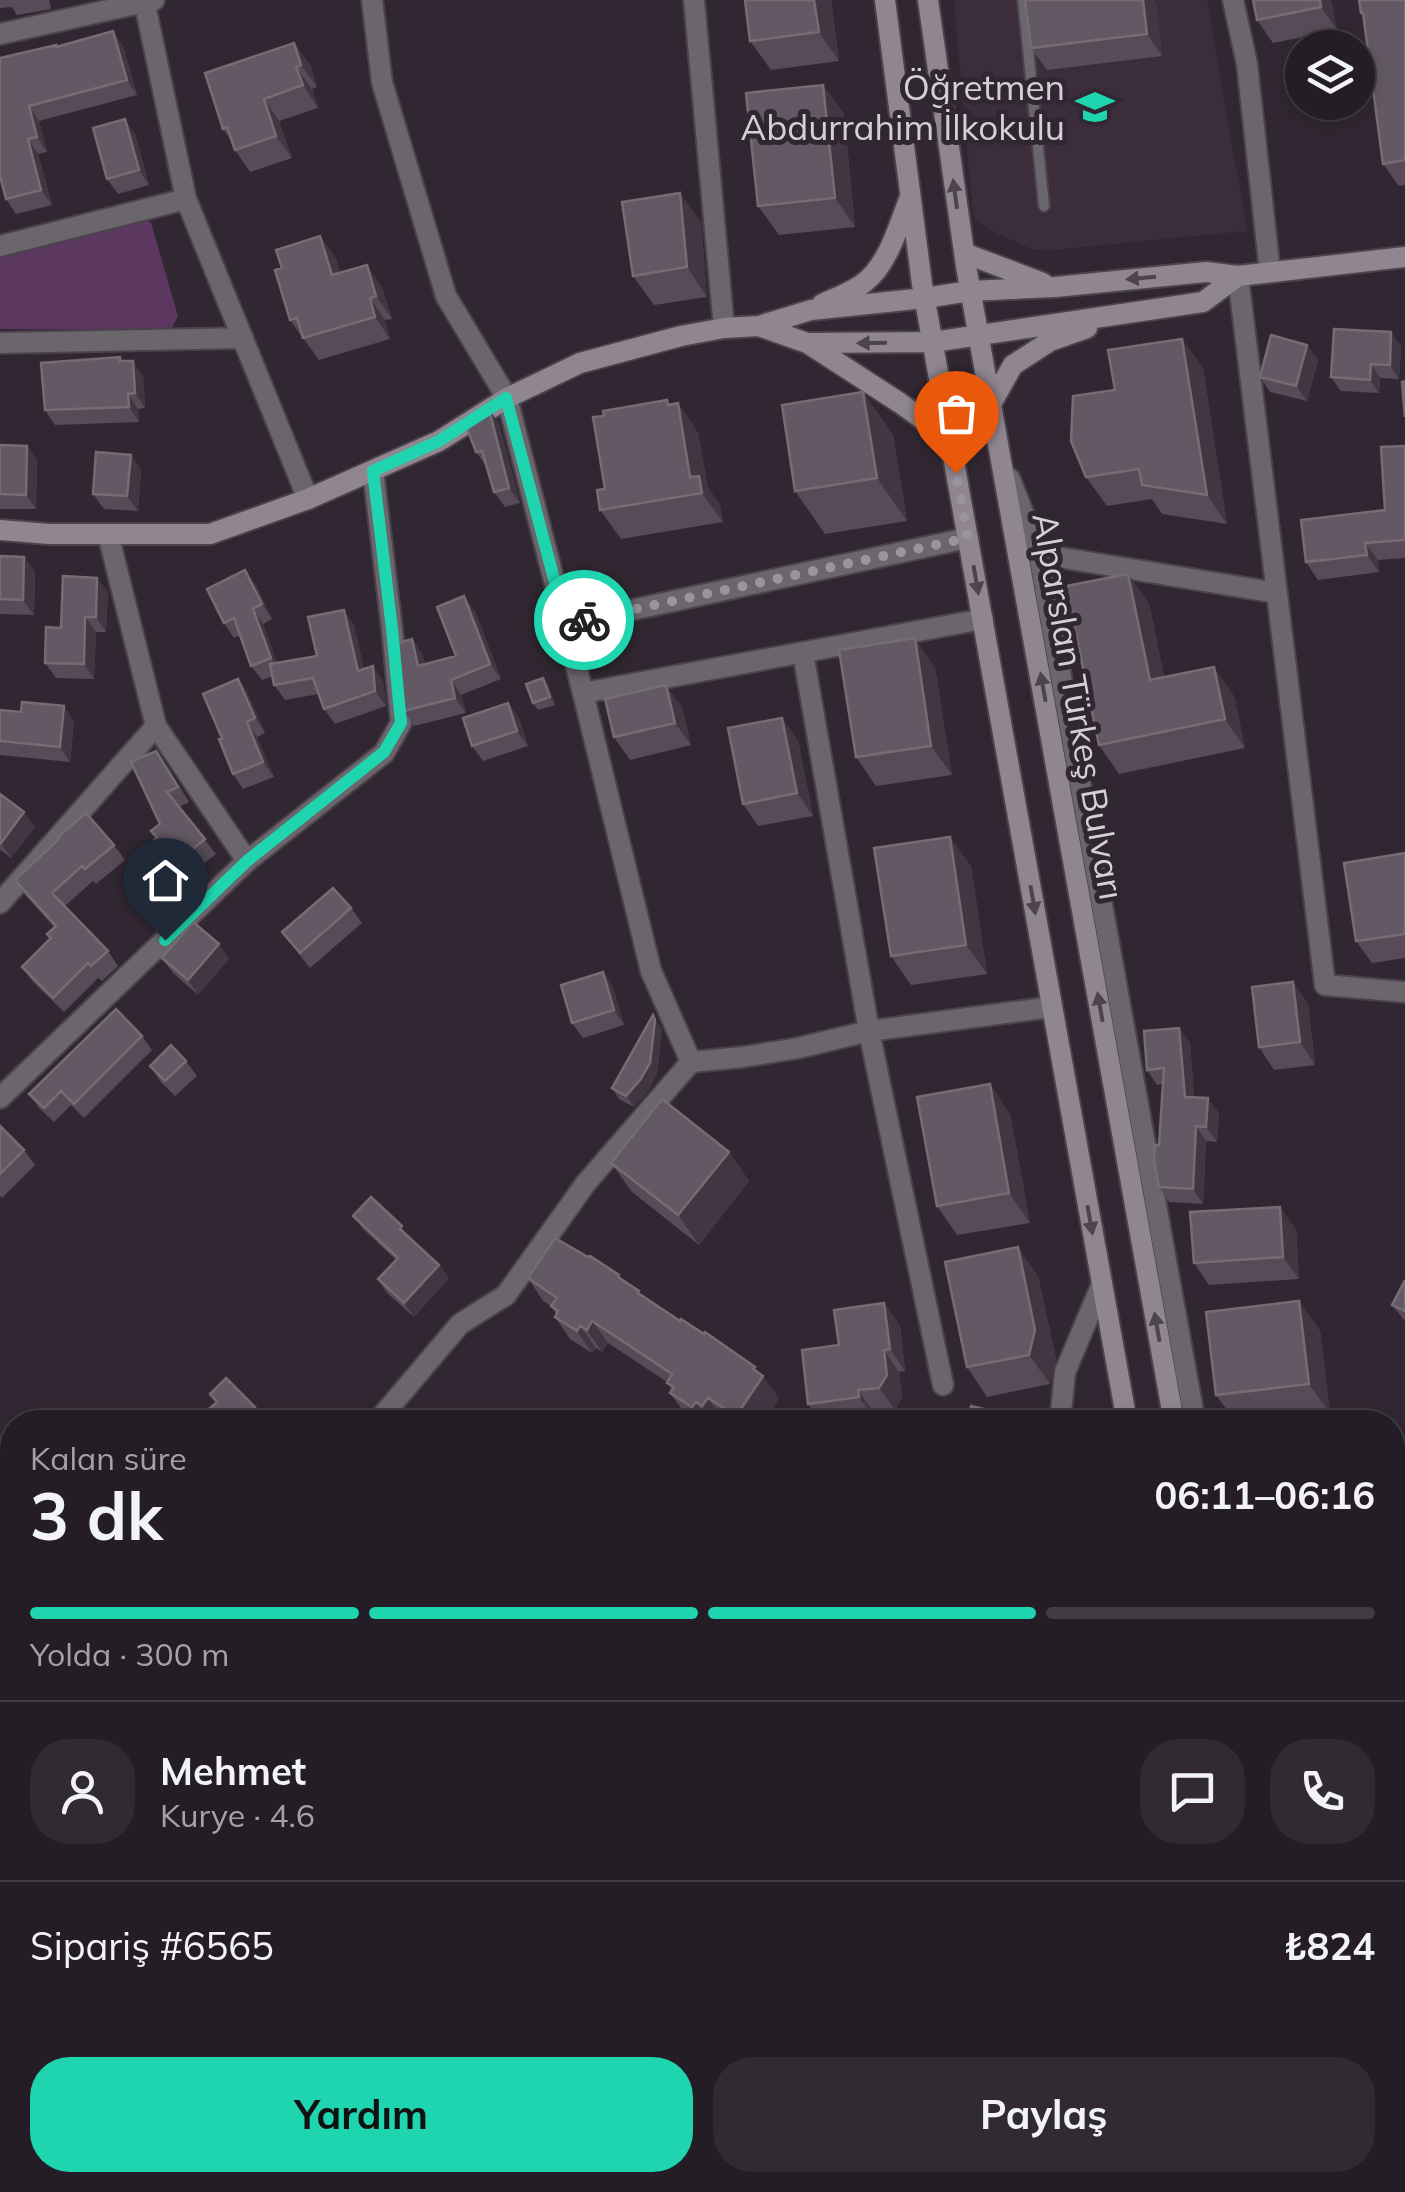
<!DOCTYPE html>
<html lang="tr">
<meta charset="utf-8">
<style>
:root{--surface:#251d26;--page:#312a32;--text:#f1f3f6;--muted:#a3a2a7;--line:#423b43;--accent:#1fd5b0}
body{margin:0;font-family:Mulish,sans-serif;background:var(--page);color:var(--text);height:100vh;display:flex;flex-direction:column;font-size:38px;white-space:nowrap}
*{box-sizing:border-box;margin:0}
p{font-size:32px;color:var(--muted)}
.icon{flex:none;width:55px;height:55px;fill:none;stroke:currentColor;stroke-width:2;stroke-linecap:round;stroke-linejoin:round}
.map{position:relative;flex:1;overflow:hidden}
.details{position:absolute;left:0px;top:1410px;width:1405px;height:782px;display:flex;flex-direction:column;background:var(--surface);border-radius:40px 40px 0 0;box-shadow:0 5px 15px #0003,0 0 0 2px var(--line)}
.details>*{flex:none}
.fabs{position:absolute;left:1285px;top:30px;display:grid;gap:20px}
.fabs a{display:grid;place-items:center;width:90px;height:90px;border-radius:50%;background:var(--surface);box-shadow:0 5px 15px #0003,0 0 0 2px var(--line);font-size:50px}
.pin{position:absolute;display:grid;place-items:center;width:85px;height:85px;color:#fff;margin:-102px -42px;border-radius:50% 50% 50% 0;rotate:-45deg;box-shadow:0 0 10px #0007}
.pin .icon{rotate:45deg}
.courier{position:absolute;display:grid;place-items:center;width:100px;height:100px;margin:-50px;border:8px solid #1fd5b0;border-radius:50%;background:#fff;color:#222;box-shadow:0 2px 12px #0007}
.summary em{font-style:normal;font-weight:700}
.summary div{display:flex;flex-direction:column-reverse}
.summary{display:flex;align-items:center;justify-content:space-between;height:170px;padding:0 30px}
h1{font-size:65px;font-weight:700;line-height:75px}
.bar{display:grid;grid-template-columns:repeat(4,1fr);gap:15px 10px;align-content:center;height:120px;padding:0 30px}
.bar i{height:12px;border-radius:8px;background:var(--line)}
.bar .on{background:var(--accent)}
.bar p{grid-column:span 4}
.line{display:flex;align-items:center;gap:25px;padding:0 30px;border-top:2px solid var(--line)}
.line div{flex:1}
.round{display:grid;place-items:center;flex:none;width:105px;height:105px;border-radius:40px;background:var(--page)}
.button{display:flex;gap:20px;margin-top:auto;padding:20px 30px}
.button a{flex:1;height:115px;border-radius:40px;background:var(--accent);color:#111;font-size:40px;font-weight:700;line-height:115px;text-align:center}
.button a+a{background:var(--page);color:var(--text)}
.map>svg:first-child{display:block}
.built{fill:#3c2d3d}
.green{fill:#5c375f}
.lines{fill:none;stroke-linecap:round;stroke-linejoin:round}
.lane-casing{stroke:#4b424c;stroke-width:14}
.street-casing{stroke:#4b424c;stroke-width:24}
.secondary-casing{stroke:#4b424c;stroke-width:24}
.lane{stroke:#6b666b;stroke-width:10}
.street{stroke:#6b666b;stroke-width:20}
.secondary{stroke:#8f8690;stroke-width:20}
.wall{fill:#564b57}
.shaded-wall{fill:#413742}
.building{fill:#635964;stroke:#756c76;stroke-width:2.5}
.oneway{fill:#4d444e}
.done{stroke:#9c949d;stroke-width:10;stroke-dasharray:0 18}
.route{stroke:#1fd5b0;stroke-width:12}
.labels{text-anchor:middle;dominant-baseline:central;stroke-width:10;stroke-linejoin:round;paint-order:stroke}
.poi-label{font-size:35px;fill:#d6cfd7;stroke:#312732;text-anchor:end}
.street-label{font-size:35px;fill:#d6cfd7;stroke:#312732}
</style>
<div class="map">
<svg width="1405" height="2192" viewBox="0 0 1405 2192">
<rect width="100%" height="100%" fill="#312732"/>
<path class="built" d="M954,0H1207L1247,231L1054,250L1031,249L987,229L973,215Z"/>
<path class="green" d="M142,216L151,223L178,316L171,330L0,329V251Z"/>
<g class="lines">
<g class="lane-casing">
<path id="lane" d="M1023,0L1044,206"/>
</g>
<g class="street-casing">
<path id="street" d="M144,0L186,199L308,499
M372,0L382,82L446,296L507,398L583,693L651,971L691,1062L743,1057L798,1048L869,1031L1052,1007
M694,0L724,328
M1233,0L1247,64L1270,272
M0,34L154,0
M0,246L186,199
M1238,276L1325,985L1405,992
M0,343L243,338
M1010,479L1039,554L1195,1422
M108,534L156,726L247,861
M1039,554L1277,593
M566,624L968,538
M803,653L869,1031L943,1385
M583,693L983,619
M0,903L156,726
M0,1098L247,861L384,753L401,723L392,629L373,471
M377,1422L460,1324L506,1295L586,1183L691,1062
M1060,1422L1065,1372L1102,1284
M1392,1784L1405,1796
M0,1907L12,1893
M1301,2180L1302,2192"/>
</g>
<g class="secondary-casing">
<path id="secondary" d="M885,0L922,284L1127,1422
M928,0L966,266L1174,1422
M964,253L1043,283
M822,304C835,298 853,292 865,282C889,263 899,224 910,197
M759,326L807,343L933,342L1203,302L1238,276
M809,344L900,403L951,440
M991,404L1013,365L1050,341L1087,328
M0,530L49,534H210L308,499L439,441L507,398L580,363L681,336L724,328L759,326L811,310L925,298L970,291L1055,287L1206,272L1238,276L1405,257
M1231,2180L1233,2192
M1276,2180L1277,2192"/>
</g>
<use href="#lane" class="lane"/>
<use href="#street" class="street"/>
<use href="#secondary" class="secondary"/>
</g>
<path class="wall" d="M0,0H49L51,9L17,15L12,7L0,8Z
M831,0L839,61L771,70L750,41Z
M1331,0L1337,30L1273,43L1257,20Z
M1405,0V185L1399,186L1383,164L1364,17L1361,13Z
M1156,2L1162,56L1047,70L1031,48Z
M294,43L310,65L317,87L312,89L318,108L279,121L292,158L250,172L235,150L232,141L223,129Z
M57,46H123L137,95L39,121L47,152L38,154L52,205L16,214L6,199L0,58Z
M823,85L844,114L855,227L779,235L758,206Z
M135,134L149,185L118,194L107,179Z
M701,222L707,297L654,305L633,276Z
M320,236L336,259L340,273L382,287L392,319L385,320L390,339L319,360L290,320L282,268Z
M1182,339L1203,368L1227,524L1162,514L1152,499L1107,506L1086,477L1115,390Z
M1307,345L1318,360L1307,401L1270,392L1260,377Z
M1401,346L1399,379L1380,378L1379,393L1341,391L1331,377Z
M120,357L123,361L143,376L145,408L138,409L139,422L55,425L45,410Z
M863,392L893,435L907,521L825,534L795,491Z
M667,400L670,405L678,403L698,433L708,488L720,505L723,522L621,539L600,510L605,489Z
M489,409L499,424L520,503L505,507L494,492L487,467L476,452Z
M0,445L37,460L36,509H0Z
M1405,446V558L1378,560L1379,572L1318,580L1306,562L1385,510Z
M131,455L141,470L138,511L104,509L93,494Z
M0,556L24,557L35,572L34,615L0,614Z
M256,585L272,619L263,624L277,663L317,656L354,625L364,669L383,681L386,706L335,724L324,709L319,694L285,700L274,685L273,676L262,680L251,666L240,635L234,638L224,623Z
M108,592L106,632H96L94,679L56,678L45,663L61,628Z
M1149,603L1164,677L1234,696L1245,748L1119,774L1099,745Z
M475,611L501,679L461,695L466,713L414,726L404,711L412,639L422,654L425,664L456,656Z
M935,668L952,775L876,786L856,757Z
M238,679L248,694L265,733L257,737L274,777L243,789L233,774L222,738Z
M548,685L555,705L538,710L533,703Z
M682,707L691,745L630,760L614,737Z
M0,710L74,721L70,762L0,755Z
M519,718L528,746L483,761L472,746Z
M798,740L813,816L758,826L743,804Z
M167,766L189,802L179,807L216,854L159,899L130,861L157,839Z
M0,794L35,827L11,858L1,850L0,851Z
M114,845L125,860L96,884L93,881L65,906L108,951L118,966L102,981L98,978L64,1012L33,982L22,967L51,939L54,927L25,895L15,880Z
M1405,853V958L1372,963L1356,941Z
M971,866L987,974L911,985L891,956Z
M351,908L362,923L310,968L282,932Z
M219,944L229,959L198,995L173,973L162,958Z
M603,972L613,987L624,1025L583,1038L572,1023Z
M1293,982L1308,1004L1315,1065L1274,1070L1259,1047Z
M660,1026L662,1030L657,1074L648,1091L634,1107L619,1099L612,1088Z
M1179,1028L1190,1043L1194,1097L1219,1113L1217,1142L1206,1141L1203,1204L1169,1202L1159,1187L1163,1084L1157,1085L1147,1070Z
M142,1036L152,1050L84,1118L71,1105L54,1122L39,1108L29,1094Z
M186,1061L197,1076L175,1096L160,1081L150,1066Z
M1010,1114L1030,1223L957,1235L937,1206Z
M0,1126L24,1150L35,1165L2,1198L0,1196Z
M729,1152L749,1181L699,1245L632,1192L611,1163Z
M353,1216L411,1240L439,1265L449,1278L414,1317L387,1293L378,1279L396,1260L363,1229Z
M1296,1229L1299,1279L1209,1285L1194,1263Z
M619,1275L622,1280L643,1296L738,1356L759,1373L779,1398L763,1422H728L724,1420L722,1422H697L686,1415L670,1393L672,1390L667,1382L608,1343L602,1352L596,1348L592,1353L570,1339L555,1317L556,1314L551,1306L543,1301L528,1278Z
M1038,1276L1056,1359L1050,1384L987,1397L967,1367Z
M1405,1280V1321L1392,1305Z
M1299,1301L1320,1331L1330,1413L1253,1422H1236L1216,1395Z
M884,1303L900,1326L905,1371L899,1372L902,1397L895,1410L874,1413L875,1420L853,1422H821L808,1404L839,1345Z
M210,1394L255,1407L264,1421L263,1422H220L210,1408L216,1403Z
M0,1744L12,1750V1800H0Z
M1405,1824V1855L1395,1842L1392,1844V1836Z"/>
<path class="shaded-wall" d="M814,0H831L839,61L819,32Z
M1143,0H1154L1156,2L1162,56L1147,34Z
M1320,0H1331L1337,30L1321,7Z
M113,31L123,46L137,95L127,80Z
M294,43L310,65L317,87L301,65Z
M296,67L312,89L318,108L303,85Z
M823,85L844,114L855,227L835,198Z
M264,99L279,121L292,158L276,136Z
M29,106L39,121L47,152L37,137Z
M125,119L135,134L149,185L139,170Z
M28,139L38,154L52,205L41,190Z
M680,193L701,222L707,297L687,267Z
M320,236L336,259L348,298L332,275Z
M367,265L382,287L392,319L376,296Z
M370,298L385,320L390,339L375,317Z
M1391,332L1401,346L1399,379L1390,365Z
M1182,339L1203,368L1227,524L1207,495Z
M1307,345L1318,360L1307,401L1296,386Z
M133,361L143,376L145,408L135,393Z
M1371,364L1380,378L1379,393L1370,380Z
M863,392L893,435L907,521L877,478Z
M128,394L138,409L139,422L129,407Z
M667,400L681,420L678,403L698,433L708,488L720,505L723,522L690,477Z
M489,409L499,424L520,503L509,488Z
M27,446L37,460L36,509L26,495Z
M131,455L141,470L138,511L127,496Z
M1365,543L1378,560L1379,572L1367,555Z
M24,557L35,572L34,615L23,600Z
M245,570L256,585L272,619L262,604Z
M1128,574L1149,603L1171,709L1150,680Z
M97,578L108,592L106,632L96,617Z
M464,596L475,611L501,679L490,664Z
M253,609L263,624L281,673L271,658Z
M344,610L354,625L368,686L358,671Z
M85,617L96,632L94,679L84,664Z
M915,638L935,668L952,775L931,746Z
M412,639L422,654L429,680L418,666Z
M373,666L383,681L386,706L375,691Z
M1214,667L1234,696L1245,748L1225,719Z
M543,678L548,685L555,705L550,697Z
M238,679L248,694L265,733L255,718Z
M451,680L461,695L466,713L455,698Z
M666,685L682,707L691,745L675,723Z
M508,703L519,718L528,746L517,731Z
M64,706L74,721L70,762L60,747Z
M782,718L798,740L813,816L797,793Z
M247,722L257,737L274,777L263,762Z
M24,812L35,827L11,858L1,843Z
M950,837L971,866L987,974L966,945Z
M219,944L229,959L198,995L188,980Z
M603,972L613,987L624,1025L614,1010Z
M1293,982L1308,1004L1315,1065L1300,1042Z
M653,1015L662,1030L657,1074L648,1091L634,1107L626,1096Z
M1179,1028L1190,1043L1195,1112L1185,1097Z
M990,1084L1010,1114L1030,1223L1009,1193Z
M1208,1098L1219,1113L1217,1142L1206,1127Z
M1196,1126L1206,1141L1203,1204L1193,1189Z
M729,1152L749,1181L699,1245L678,1215Z
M1280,1207L1296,1229L1299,1279L1283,1257Z
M1018,1247L1038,1276L1056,1359L1050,1384L1029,1355Z
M439,1265L449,1278L414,1317L404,1303Z
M1299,1301L1320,1331L1330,1413L1309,1384Z
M884,1303L900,1326L905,1371L890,1349Z
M592,1321L608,1343L602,1352L587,1330Z
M580,1326L596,1348L592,1353L577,1331Z
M884,1350L899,1372L902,1397L895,1410L879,1388Z
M755,1367L762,1378L763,1376L779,1398L763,1422H741L736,1416Z
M858,1390L874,1413L875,1420L859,1397Z
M708,1398L724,1420L722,1422H714L702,1406Z
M696,1402L710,1422H703L692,1407Z
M9,1745L12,1750V1794L7,1786Z
M1392,1911L1401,1923L1392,1946Z
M996,2180H1014L1015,2192H997Z
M1158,2180H1173L1175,2192H1160Z"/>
<path class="building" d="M745,0H814L819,32L750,41Z
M1025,0H1143L1147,34L1031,48Z
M1253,0H1320L1321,7L1257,20Z
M1359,0H1405V160L1383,164L1363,13H1361Z
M113,31L127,80L29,106L37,137L28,139L41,190L6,199L0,176V58L56,45V47Z
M294,43L301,65L296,67L303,85L264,99L276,136L235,150L227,127L223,129L205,73Z
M823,85L835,198L758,206L746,93Z
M125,119L139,170L107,179L93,128Z
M680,193L687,267L633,276L622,202Z
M320,236L332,275L367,265L376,296L370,298L375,317L303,338L297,318L290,320L275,270L282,268L276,250Z
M1334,329L1391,332L1390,365L1371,364L1370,380L1331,377Z
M1271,335L1307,345L1296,386L1260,377Z
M1182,339L1207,495L1142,485L1139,469L1086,477L1071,441L1073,396L1115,390L1108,350Z
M120,357V361H133L135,393L128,394L129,407L45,410L41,363Z
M1405,381V417L1402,382Z
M863,392L877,478L795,491L782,405Z
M667,400L668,405L678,403L690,477L699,476L702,493L600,510L597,490L605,489L593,417L604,416L603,411Z
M489,409L509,488L494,492L482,451L476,452L464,420Z
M0,445L27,446L26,495L0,494Z
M1405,446V540L1365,543L1367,555L1306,562L1301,520L1385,510L1381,447Z
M96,452L131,455L127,496L93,494Z
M0,556L24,557L23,600L0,599Z
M245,570L262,604L253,609L271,658L251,666L234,618L224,623L207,589Z
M1128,574L1150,680L1214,667L1225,719L1099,745L1066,586Z
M63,576L97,578L96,617H85L84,664L45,663L46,627L61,628Z
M464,596L490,664L451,680L455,698L404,711L398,643L412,639L418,666L456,656L437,607Z
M344,610L358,671L373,666L375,691L324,709L313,678L274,685L270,664L317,656L308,617Z
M915,638L931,746L856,757L839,650Z
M543,678L550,697L533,703L526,684Z
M238,679L255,718L247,722L263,762L233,774L219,739L222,738L203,694Z
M666,685L675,723L614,737L605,699Z
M22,702L64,706L60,747L0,741V710L21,712Z
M508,703L517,731L472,746L463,718Z
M782,718L797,793L743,804L728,728Z
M156,751L178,787L167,792L205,839L149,884L130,861L157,838L151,831L160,824L131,762Z
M0,794L24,812L1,843L0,842Z
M86,813L114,845L85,869L82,866L52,893L108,951L91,966L88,963L53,998L22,967L51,938L47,934L56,926L15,880L59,839L58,837Z
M950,837L966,945L891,956L874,848Z
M1405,853V934L1356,941L1344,863Z
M333,888L351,908L300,953L282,932Z
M193,922L219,944L188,980L162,958Z
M603,972L614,1010L572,1023L561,985Z
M1293,982L1300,1042L1259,1047L1252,987Z
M116,1009L142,1036L74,1104L61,1091L44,1108L29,1094Z
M653,1015L655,1020L650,1063L640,1080L626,1096L612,1088Z
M1179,1028L1185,1097L1208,1098L1206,1127L1196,1126L1193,1189L1159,1187L1154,1160L1155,1145H1159L1164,1068L1147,1070L1144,1031Z
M171,1045L186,1061L165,1081L150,1066Z
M990,1084L1009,1193L937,1206L917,1097Z
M662,1099L729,1152L678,1215L611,1163Z
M0,1126L24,1150L0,1174Z
M371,1197L402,1226L400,1229L439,1265L404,1303L378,1279L398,1258L353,1216Z
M1280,1207L1283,1257L1194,1263L1190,1212Z
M555,1238L588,1257L590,1256L619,1275L618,1277L639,1291L638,1293L680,1321L681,1319L704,1334L705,1332L755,1367L753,1369L763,1376L736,1416L708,1398L702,1406L696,1402L692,1407L670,1393L674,1387L667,1383L672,1374L592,1321L587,1330L580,1326L577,1331L555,1317L558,1311L551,1306L557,1298L528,1278Z
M1018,1247L1035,1330L1029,1355L967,1367L945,1262Z
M1405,1280V1311L1392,1305Z
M1299,1301L1309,1384L1216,1395L1206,1312Z
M884,1303L890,1349L884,1350L887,1375L879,1388L858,1390L859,1397L808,1404L802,1350L839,1345L834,1310Z
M226,1378L255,1407L239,1422H224L210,1408L217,1402L210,1394Z
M971,1406L1009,1415L1007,1422H967Z
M0,1744L9,1745L7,1786H0Z
M1399,1820L1405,1824V1847L1392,1838Z
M1405,1884V1899L1398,1895Z
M809,2180H996L997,2192H810Z
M1081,2180H1158L1160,2192H1083Z
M1405,2185V2192H1343Z"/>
<defs><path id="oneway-solid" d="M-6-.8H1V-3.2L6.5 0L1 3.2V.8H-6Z" transform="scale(2.5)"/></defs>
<g class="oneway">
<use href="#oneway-solid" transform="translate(955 194) rotate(-98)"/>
<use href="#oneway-solid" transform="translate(1141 278) rotate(175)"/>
<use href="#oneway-solid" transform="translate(872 343) rotate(179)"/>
<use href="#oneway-solid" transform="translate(976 580) rotate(80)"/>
<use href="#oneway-solid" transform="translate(1043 687) rotate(-100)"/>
<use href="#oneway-solid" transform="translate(1033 900) rotate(80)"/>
<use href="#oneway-solid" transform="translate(1100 1007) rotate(-100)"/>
<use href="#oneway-solid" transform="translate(1090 1220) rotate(80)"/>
<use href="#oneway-solid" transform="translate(1157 1327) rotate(-100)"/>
</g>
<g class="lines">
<path class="done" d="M584,620L968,538L956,473"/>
<path class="route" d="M165,940L247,861L384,752L401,723L392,629L373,471L439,441L506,398L566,624L584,620"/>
</g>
<defs>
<g id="school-bare" transform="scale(3)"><path d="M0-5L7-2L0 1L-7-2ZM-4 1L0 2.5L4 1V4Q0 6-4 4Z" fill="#1fd5b0" stroke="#312732" stroke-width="2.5" paint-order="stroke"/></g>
</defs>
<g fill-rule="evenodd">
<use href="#school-bare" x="1095" y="107"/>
</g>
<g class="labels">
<g class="poi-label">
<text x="1065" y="87">Öğretmen<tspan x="1065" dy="40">Abdurrahim İlkokulu</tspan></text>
</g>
<g class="street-label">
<text transform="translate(1079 706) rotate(80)">Alparslan Türkeş Bulvarı</text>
</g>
</g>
</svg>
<div class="fabs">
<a><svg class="icon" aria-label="layers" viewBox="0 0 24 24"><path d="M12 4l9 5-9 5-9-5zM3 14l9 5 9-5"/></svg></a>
</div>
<div class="pin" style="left:956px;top:473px;background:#ea580c"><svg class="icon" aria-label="bag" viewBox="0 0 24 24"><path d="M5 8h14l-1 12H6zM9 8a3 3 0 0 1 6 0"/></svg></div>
<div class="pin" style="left:165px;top:940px;background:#1f2937"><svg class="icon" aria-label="home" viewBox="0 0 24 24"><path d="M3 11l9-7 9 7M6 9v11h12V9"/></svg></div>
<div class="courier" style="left:584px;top:620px"><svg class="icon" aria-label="bike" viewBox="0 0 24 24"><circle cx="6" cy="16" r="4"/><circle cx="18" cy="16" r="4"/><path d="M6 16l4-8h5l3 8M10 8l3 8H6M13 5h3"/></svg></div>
<section class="details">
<div class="summary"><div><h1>3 dk</h1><p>Kalan süre</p></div><em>06:11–06:16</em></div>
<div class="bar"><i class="on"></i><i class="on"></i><i class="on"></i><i></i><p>Yolda · 300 m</p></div>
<div class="line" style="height:180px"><a class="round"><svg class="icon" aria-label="person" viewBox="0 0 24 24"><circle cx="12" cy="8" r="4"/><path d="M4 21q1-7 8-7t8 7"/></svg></a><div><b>Mehmet</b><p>Kurye · 4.6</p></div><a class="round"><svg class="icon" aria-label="chat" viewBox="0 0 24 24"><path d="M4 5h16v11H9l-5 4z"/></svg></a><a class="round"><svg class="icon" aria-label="phone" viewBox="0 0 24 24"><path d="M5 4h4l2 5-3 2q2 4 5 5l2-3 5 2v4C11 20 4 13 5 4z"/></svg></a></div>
<div class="line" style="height:130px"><div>Sipariş #6565</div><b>₺824</b></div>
<div class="button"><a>Yardım</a><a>Paylaş</a></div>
</section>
</div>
